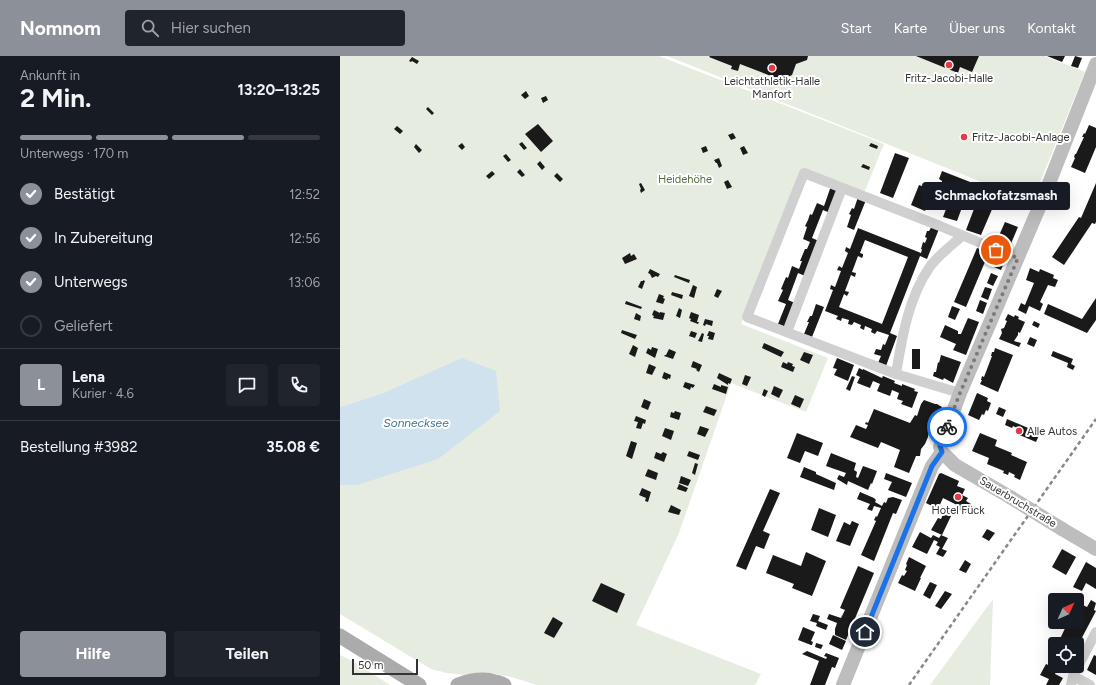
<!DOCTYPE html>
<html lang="de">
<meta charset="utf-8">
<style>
:root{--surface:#171b24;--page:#20242c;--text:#f1f3f6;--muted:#9ea1a6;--line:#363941;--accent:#8c9099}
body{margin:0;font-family:Figtree,sans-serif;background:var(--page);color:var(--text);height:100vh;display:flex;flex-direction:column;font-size:15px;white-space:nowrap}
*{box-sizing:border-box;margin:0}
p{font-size:13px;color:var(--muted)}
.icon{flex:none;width:22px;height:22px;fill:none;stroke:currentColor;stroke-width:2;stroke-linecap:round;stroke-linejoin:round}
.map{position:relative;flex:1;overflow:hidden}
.sheet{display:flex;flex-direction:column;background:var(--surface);width:340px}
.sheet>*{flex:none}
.needle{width:26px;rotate:45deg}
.buttons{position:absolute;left:708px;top:537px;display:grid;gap:8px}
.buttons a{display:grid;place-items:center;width:36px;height:36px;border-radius:4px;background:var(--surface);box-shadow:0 4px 16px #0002;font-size:20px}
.scale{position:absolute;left:12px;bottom:10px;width:66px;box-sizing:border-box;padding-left:4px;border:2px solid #333;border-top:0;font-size:11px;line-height:14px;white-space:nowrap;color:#333;-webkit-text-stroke:3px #fff;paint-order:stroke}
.pin{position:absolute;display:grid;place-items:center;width:34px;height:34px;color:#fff;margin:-17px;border:2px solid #fff;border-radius:50%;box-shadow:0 1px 4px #0007}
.courier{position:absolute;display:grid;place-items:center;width:40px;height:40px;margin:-20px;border:3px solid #1a73e8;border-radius:50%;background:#fff;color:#222;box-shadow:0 1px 5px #0007}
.bubble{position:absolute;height:28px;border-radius:4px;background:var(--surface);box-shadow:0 4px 16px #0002;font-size:13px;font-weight:700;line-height:28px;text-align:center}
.overview em{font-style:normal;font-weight:700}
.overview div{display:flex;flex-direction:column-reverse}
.overview{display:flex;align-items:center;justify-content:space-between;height:68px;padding:0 20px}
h1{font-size:26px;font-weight:700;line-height:30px}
.bar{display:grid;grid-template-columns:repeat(4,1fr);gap:6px 4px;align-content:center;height:48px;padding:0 20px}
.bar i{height:5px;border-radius:3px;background:var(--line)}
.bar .active{background:var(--accent)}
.bar p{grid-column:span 4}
.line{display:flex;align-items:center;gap:10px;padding:0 20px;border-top:1px solid var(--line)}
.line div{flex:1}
.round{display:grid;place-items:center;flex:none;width:42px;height:42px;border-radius:4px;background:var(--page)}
ol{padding:0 20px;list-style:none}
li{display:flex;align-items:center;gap:12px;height:44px}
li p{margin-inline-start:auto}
li .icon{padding:4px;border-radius:50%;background:var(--accent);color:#fff;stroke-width:4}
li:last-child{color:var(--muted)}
li i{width:22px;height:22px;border:2px solid var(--line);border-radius:50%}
.action{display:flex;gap:8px;margin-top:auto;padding:8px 20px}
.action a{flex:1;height:46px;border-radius:4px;background:var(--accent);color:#fff;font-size:16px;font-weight:700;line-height:46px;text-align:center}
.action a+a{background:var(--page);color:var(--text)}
header{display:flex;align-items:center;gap:24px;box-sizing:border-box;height:56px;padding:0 20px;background:var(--accent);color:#fff}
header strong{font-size:19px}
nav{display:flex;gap:22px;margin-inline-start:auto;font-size:14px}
.search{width:280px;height:36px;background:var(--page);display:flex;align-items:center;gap:10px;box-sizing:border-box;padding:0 14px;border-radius:4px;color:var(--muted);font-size:15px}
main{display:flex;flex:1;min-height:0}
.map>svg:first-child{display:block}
.green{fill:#e6ecdf}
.water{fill:#cfe2ee}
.building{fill:#1a1a1a;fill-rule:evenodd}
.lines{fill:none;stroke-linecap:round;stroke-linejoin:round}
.street{stroke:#d0d0d0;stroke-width:10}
.secondary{stroke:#bdbdbd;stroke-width:14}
.primary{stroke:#ababab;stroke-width:15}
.rail{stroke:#888;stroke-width:2.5;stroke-dasharray:4 3;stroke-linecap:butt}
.secondary-bridge{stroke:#bdbdbd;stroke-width:14}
.done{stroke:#7a7a7a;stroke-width:4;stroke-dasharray:0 7.2}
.route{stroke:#1a73e8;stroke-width:5}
.poi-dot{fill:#e63946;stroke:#fff;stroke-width:1.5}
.labels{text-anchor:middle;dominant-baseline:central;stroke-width:4;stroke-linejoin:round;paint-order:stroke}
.poi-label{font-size:11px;fill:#333;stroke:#fff}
.park-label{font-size:11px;fill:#56703f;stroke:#fff}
.street-label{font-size:11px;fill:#333;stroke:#fff}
.water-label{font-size:12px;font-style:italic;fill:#3f7597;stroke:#fff}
</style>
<header>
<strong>Nomnom</strong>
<div class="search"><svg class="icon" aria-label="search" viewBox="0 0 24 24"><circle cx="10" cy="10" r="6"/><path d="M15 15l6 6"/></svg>Hier suchen</div>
<nav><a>Start</a><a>Karte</a><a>Über uns</a><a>Kontakt</a></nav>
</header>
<main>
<section class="sheet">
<div class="overview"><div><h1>2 Min.</h1><p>Ankunft in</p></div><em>13:20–13:25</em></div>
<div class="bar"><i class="active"></i><i class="active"></i><i class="active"></i><i></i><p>Unterwegs · 170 m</p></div>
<ol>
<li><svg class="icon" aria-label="check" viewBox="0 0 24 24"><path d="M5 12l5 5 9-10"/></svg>Bestätigt<p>12:52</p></li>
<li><svg class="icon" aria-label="check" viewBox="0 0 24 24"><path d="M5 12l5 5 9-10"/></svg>In Zubereitung<p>12:56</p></li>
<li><svg class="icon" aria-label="check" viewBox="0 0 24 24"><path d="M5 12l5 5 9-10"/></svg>Unterwegs<p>13:06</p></li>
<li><i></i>Geliefert</li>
</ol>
<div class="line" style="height:72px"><b class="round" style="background:var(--accent);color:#fff">L</b><div><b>Lena</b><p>Kurier · 4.6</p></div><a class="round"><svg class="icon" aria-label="chat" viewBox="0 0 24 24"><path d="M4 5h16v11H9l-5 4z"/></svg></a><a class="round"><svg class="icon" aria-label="phone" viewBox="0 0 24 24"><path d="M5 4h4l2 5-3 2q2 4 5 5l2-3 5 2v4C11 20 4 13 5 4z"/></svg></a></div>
<div class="line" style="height:52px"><div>Bestellung #3982</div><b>35.08 €</b></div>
<div class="action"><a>Hilfe</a><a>Teilen</a></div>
</section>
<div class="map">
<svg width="756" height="629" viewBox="0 0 756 629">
<rect width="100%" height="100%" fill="#fff"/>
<path class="green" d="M0,0H319L544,88L524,137L462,113L401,268L488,302L466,356L391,327L339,477L296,569L421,618L415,629H197L171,621L150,617L124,619L107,617L91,613L0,558V429H17L46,336L0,351Z
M327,0H704L745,16L692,146Z
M653,543L650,629H590Z
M0,599L16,607L50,629H0Z"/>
<path class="water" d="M122,302L156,315L160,355L98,403L17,429H0V351L46,336Z"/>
<path class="building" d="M370,0H468L467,4L456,8L452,19L441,24L400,8L398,15L391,13L392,10L369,1Z
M576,0H639L632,16L620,11L618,17Z
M707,0H725L722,6Z
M735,0L742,2L738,12L731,10Z
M72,1L79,5L77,8L72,5L71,6L69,5Z
M186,35L189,40L185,43L181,39Z
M206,40L208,44L203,47L201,42Z
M88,51L94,57L92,59L86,53Z
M198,68L213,85L201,96L185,78Z
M749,69L756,72V91L745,117L731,111L735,102L734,101L735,98H736L744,81H742L744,77L745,78Z
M57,70L63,75L60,78L54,73Z
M393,77L396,82L391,84L388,79Z
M182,86L187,92L184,94L179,88Z
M122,87L125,91L122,94L118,90Z
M531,87L538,90L537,93L529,90Z
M76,88L82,94L79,97L74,91Z
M366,90L368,95L363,97L361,92Z
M404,90L408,97L403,99L400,92Z
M555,97L569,102L553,142L540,137Z
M166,98L171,104L168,106L163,100Z
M379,102L382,110L379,112L377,107H376L374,104Z
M200,105L205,111L202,114L197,108Z
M523,108L530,111L529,114L521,111Z
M180,113L185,119L182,121L177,116Z
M152,115L155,118L149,123L146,120Z
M602,115L666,140L662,148L658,147V148L650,145L651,143L644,141L643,143L635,139L636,138L629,135L625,134V135L617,132V131L610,128V130L602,127V125L599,123Z
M217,117L223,123L220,126L214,120Z
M388,124L392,131L387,133L384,126Z
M301,127L305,134L301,137L300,134L301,133L299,128Z
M589,127L594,130L585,155L571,149L579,129L587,132Z
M756,127V166L755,168L752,167L724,209L712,201L739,161L741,162Z
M491,130L499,133L490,157L483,154L472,182L479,185L465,220L458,217L448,244L455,247L445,271L438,268L446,248L438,245L443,234L441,233L446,221L448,222L452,210L459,213L462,205H460L465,193H467L470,186L463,183L467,171L465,170L468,164L470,158L472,159L477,147L484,150Z
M610,136L621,140L620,144L624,146L617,165L603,161L611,140H609Z
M518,141L526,144L514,174L507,171L511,159L509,158L512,152L514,153Z
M637,145L653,151L641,179L626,174Z
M665,166L678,171L670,190L657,184Z
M592,170L599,173L587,203L580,200L550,277L557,280L546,310L538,307L541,300L534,298L536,293L541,294L543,288L545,289L549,279L537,275L535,278L531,276L532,273L525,270L524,274L520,272L521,269L514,266L512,269L508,268L509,264L502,262L501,265L499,264L496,263L498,260L485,255L493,234L490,233L491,229L495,231L501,215L497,214L499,210L502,212L508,197L505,195L506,191L510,193L518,172L581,197L582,193H581L583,186L585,187L587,182L585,181L587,175H589ZM525,184L568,201L542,268L499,251L504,238L507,240L509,236L505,235L511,219L515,221L516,217L512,216L518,200L522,202L523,200V198L520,197Z
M637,192L644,195L642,198L647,201L626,251L614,246Z
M290,197L291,200L294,198L297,203L285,208L282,202Z
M658,201L665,204L661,214L654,211Z
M690,212L699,216L700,213L714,219L713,222L718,224L715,231L708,229L700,246L703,248L700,255L689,250L686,258L678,254L681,247L685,249L694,227L686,224Z
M310,213L320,218L318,221L316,220L312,222L310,218L308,217Z
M651,217L658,220L653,230L647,227Z
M335,219L350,224L349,227L334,221Z
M303,224L305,225L302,233L298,231L301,225H303Z
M353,229L357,231L354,242L349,240Z
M645,231L652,233L648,244L641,241Z
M377,233L382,235L378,242L374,240Z
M332,236L343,239L342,243L331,239Z
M319,238L324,240L323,242L325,243L323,248L316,246Z
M756,242V264L747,277L704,258L708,248L742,263Z
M640,244L647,247L643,258L636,255Z
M286,245L302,251L301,253L285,248Z
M476,248L484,251L472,281L464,278L469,266H467L470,260H472Z
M612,250L620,253L615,264L608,261Z
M339,252L342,254L340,262L336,260Z
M314,254L320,257V256L325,257L323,264L313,262L314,260L312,259Z
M351,256L359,259L357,266H359L358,268L350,265L351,263L349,262Z
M296,257L301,260L300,265L294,263Z
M668,258L674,261L675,259L679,261L678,263L685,266L680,277L678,276V279L674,285L681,287L679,291L659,283L662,277L661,273L664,272L667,265L665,264Z
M628,262L639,266L626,299L613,294L616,288L600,281L605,269L618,275V278H621Z
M365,263L373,265L372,270L366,268L365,270L363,269Z
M694,265L700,268L698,272L692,269Z
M282,274L297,279L295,283L281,277Z
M351,275L357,277L355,282L349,280Z
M369,275L375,277L373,284L368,283L369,280H367Z
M362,277L364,278L362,286L358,285Z
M690,281L697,284L694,291L687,288Z
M424,287L444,296L441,301L422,292Z
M293,289L298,292L295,301L289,298Z
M312,291L318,293L315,302L306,297L308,292L311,294Z
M655,292L673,299L658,336L640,328L642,324H641L642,320L644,321L652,300H651L652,296H654Z
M329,293L336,296L333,303L324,300L325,299H326Z
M572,293H580V313H572Z
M713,295L733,303L731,308L735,310L733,314L727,311L728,307L711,300Z
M464,296L473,299L469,308L460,304Z
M601,299L621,306L613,327L604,322L603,324L593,320L594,316H596L598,306L599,307Z
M497,302L514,309L508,325L494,319L497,313L493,312Z
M353,305L362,309L359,316L356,314L357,313L351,311Z
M443,306L447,308L448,306L453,308L452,310L455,311L453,316L441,311Z
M309,308L316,311L312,319L306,317Z
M519,312L523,314V313L542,322L543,320L555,325L554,327L562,330V328L575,333L574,335L578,336L572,352L561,348L563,345L557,343L559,337L552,334L550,340L537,335L540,328L533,325L530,332L517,327L520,321L516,319Z
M324,316L331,319L330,323L328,322L327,324L322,322Z
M379,317L392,323L390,328L388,327V329L377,322Z
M405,319L411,321L407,330L402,328Z
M512,320L515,321L510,335L506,333Z
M345,326L355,329L353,332L351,331L350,334L343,331Z
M374,328L381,331V329L388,331L386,338L372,333Z
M434,330L443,334L439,342L431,338Z
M424,333L428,335L425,341L422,339Z
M637,337L648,342L647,345L651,347L648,355L646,354L644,359L642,358L639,364L628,359Z
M455,339L464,343L460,352L451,348Z
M304,343L311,346L308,354L301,351Z
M584,344L595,348H597L602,351L595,368L593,367L592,371L589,374L588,381L585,388L581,393L580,400H576L569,417L554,411L560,394L541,386L538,392L510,381L516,369L526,373L528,369L525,368L526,366L528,367L534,353L570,367L575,359L577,360L581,348Z
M366,350L377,354L374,360L363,356Z
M659,351L666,354L663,361L656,358Z
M335,355L341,357L339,364L330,361L331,356L334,357Z
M296,360L306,364L305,368L303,367L301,373L296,372L298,366L294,365Z
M667,363L700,377L696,386L675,377L677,372L673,370L672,372L665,369Z
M360,370L369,373L365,381L357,378Z
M325,372L334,375L331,384L322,380Z
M457,377L483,387L478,400L465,395L460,407L447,402Z
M640,377L657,384L655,390L672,397L671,399L687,406L680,424L674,421L675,419L669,416L668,419L663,417L664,415L647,408L649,402L632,395Z
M291,385L297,387L292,403L286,400Z
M349,395L360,399L358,404L347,400Z
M316,396L321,398L323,396L327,398L324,406L314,402Z
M491,397L516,407L514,414L517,416L516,421L518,422L523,410L537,415L532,428L531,427L528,434L508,425L507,429L497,423L499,419L504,421L506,417L486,410Z
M355,407L358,408L355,419L352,417Z
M464,411L476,416V418L496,427L494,434L460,421Z
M308,413L318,417L316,424L305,420Z
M546,417L572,427L566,441L548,434L552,426L544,423Z
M601,417L619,425L617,430L625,433L622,439L628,442L626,445L631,448L626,457L616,452L617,449L603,442L598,453L586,447L599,418Z
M341,420L351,424L348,430L339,427Z
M339,428L348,432L346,436L337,433Z
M302,432L311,436L308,446L305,445L306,442L299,439Z
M430,433L440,437L423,475L430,478L424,493L416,490L406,514L396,510Z
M520,436L534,442L536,444L535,446L542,450L544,446L546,447L548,442L553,441L562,444L556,458L553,457L534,505L521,499L536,465L534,464L536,460L537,461L541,452L534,450L532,455L527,453L530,448L517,443Z
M331,449L341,454L339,459L328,456Z
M479,452L496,459L488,481L471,474Z
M604,456L611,460L602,479L591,474L598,462L601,463Z
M512,465L519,468L510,490L496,485L504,466L510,469Z
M647,473L655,477L649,485L642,481Z
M580,476L591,482L593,479L599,482L601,479L608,482L602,493L607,495L603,501L596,498L600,491L596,489L598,486L594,484L587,498L572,491Z
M722,493L736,501L726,519L712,511Z
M466,496L486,505L472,540L452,532L454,528L426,517L433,499L461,510Z
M569,501L586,510L580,522H581L575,535L558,527L562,519L564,520L567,515L565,514L567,509L566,508Z
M625,504L631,508L626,517L619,514Z
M746,506L756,512V533L746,527L742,535L733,531Z
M518,510L534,517L506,584L495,579V573L497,567L487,563L489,558L501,562L505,554L500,552Z
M590,526L597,529L590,543L583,539Z
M261,527L285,538L277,557L252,545Z
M605,535L612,538L601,553L595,550Z
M751,544L756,547L754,554L756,555L737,591V588H716L718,585H719L728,566H737V550L738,547L747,551Z
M473,558L480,560L478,565L488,569L486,574L476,570L477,567L470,565Z
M213,561L223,567L214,582L204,577Z
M463,571L475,576L471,585L473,586L472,589H471L458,584Z
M493,579L506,585L502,594L489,588Z
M476,587L483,589L481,593L475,591Z
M715,591V605L710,603Z
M467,595L486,603L487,601L484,600L486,597L499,602L495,612L492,611L485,629H470L479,605L462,598Z
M754,599L756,600V619L747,614Z
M706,608L717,613L715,618L723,622L719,629H706L709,623L700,619Z"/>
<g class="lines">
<path class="street" d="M447,276L502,132
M556,318C562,282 568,243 589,212C597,200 611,190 622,180
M620,337L556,318L407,261L464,117L600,170L677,202
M733,620L750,629
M731,629L733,620L756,576"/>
<path class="secondary" d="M670,441L615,409L602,396L600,391L620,337L704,140L756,8
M722,473L756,493
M503,629L592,410L602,396"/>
<path class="primary" d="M0,580L79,629
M118,629C129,625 144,622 155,626C159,626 161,628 164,629"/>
<path class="rail" d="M569,629L756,363"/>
<path class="secondary-bridge" d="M670,441L722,473"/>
</g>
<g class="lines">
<path class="done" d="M607,371L620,337L678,202L656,194"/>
<path class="route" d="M525,576L592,410L602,396L600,390L607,371"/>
</g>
<g class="poi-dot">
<circle cx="609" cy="9" r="4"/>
<circle cx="432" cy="12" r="4"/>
<circle cx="624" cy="81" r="4"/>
<circle cx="679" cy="375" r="4"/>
<circle cx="618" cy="441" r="4"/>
</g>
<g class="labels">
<g class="poi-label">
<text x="609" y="22">Fritz-Jacobi-Halle</text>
<text x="432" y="25">Leichtathletik-Halle<tspan x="432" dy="13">Manfort</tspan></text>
<text x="632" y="81" text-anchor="start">Fritz-Jacobi-Anlage</text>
<text x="687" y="375" text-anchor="start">Alle Autos</text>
<text x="618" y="454">Hotel Fück</text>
</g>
<g class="park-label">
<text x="345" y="123">Heidehöhe</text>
</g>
<g class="street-label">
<text transform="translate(678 446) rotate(31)">Sauerbruchstraße</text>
</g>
<g class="water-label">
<text x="76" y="367">Sonnecksee</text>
</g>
</g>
</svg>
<div class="buttons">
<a><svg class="needle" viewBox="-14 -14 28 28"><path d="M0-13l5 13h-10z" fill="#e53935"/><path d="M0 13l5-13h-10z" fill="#9ea1a6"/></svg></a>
<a><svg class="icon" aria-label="locate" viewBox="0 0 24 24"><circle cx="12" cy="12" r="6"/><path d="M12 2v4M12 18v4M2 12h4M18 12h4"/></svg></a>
</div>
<div class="scale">50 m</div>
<div class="pin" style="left:656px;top:194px;background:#ea580c"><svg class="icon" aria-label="bag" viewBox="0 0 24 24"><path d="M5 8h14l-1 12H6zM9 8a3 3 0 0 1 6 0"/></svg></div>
<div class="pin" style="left:525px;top:576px;background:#1f2937"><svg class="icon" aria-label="home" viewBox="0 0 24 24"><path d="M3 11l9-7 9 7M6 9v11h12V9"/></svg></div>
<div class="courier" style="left:607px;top:371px"><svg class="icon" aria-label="bike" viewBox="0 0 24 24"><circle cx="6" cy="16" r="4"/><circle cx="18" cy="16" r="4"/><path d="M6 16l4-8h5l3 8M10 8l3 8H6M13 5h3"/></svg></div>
<div class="bubble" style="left:582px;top:126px;width:148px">Schmackofatzsmash</div>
</div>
</main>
